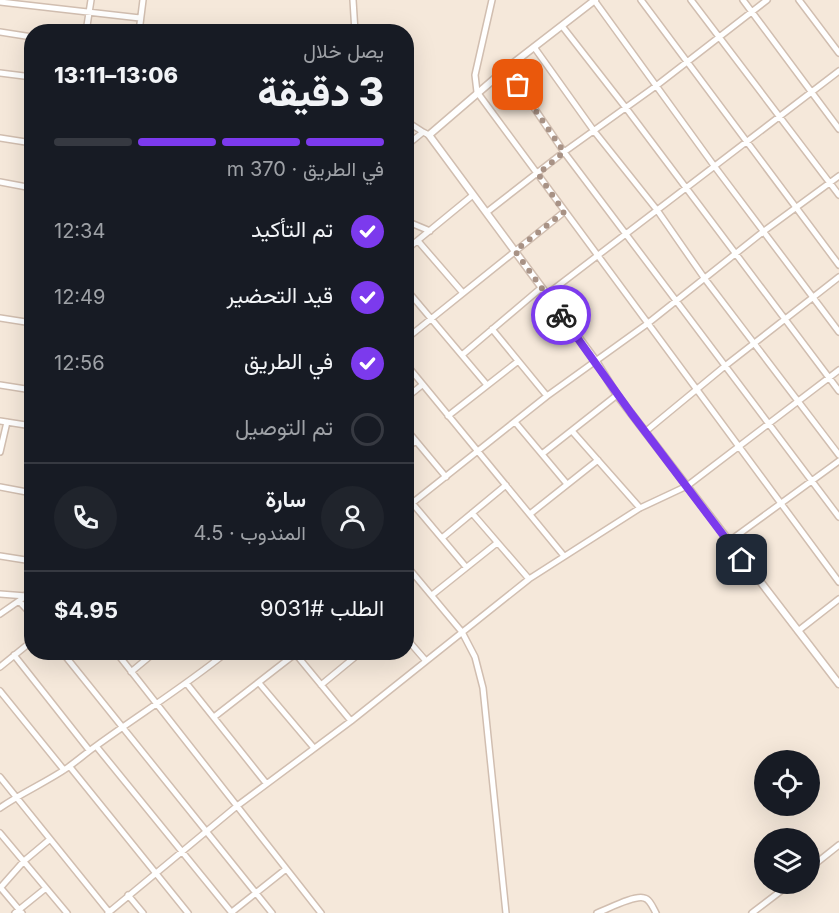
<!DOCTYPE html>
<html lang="ar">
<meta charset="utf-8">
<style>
:root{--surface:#171b24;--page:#20242c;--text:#f1f3f6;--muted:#9ea1a6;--line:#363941;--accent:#7c3aed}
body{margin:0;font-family:Inter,Vazirmatn,sans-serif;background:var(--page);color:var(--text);direction:rtl;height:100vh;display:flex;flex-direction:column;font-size:22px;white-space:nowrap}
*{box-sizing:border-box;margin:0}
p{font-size:20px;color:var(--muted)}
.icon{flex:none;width:33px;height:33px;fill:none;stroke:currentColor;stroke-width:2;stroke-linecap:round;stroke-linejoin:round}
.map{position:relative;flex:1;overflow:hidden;direction:ltr}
.details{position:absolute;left:24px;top:24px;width:390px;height:636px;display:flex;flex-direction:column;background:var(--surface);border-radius:24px;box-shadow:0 6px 24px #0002;direction:rtl}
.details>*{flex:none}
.fabs{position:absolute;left:754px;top:750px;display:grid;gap:12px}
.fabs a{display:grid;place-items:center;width:66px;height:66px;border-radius:50%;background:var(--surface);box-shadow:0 6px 24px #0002;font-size:30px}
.pin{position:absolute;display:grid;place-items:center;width:51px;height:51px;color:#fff;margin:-26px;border-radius:12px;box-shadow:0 3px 9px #0006}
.courier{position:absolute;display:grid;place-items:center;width:60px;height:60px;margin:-30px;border:4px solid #7c3aed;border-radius:50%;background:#fff;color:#222;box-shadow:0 2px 8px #0007}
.head em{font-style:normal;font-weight:800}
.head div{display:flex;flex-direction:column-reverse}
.head{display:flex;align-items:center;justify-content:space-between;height:102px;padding:0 30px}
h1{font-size:39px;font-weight:800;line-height:45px}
.bar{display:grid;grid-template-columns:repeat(4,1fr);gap:9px 6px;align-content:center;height:72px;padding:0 30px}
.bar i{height:8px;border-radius:4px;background:var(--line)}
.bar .selected{background:var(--accent)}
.bar p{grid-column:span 4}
.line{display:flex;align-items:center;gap:15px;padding:0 30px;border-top:2px solid var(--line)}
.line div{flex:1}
.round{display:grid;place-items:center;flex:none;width:63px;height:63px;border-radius:32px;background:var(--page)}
ol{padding:0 30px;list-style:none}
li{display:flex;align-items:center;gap:18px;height:66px}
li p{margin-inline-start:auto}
li .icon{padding:6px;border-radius:50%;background:var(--accent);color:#fff;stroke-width:4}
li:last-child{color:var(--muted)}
li i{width:33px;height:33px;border:3px solid var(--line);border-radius:50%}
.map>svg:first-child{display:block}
.residential{fill:#f5e8da;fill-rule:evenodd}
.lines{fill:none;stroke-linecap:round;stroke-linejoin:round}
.minor-casing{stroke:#d1beb0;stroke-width:8}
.tertiary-casing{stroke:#d1beb0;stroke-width:9}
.minor{stroke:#fff;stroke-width:5}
.tertiary{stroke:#fff;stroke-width:6}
.done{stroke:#a89285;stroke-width:6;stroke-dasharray:0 10.8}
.route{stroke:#7c3aed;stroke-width:8}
</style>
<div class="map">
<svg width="839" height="913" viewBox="0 0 839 913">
<rect width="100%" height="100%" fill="#fdf6ec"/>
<path class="residential" d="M0,0H839V913H0ZM32,32H406V652H32ZM765,760H810V806H765ZM765,838H810V884H765Z"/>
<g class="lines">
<g class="minor-casing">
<path id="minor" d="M353,0L355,32
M492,0L475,75L477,92L839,582
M594,0L715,167L839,332
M641,0L839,265
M691,0L839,195
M743,0L839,129
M799,0L839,53
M0,2L140,18
M562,26L626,108L839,391
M0,32L32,37
M86,32L91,0
M139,32L143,0
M534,47L594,131L657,210L705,279L839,455
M507,68L564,152L839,517
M0,73L32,77
M406,121L423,132
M0,138L32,143
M406,146L423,132L429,135
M0,182L32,188
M487,212L564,152L656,86L767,0
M406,221L430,231
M418,241L463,293
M406,250L473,195
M406,289L487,385
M546,295L839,71
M0,318L32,323
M492,329L547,396
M406,339L564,212
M462,355L541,288
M406,364L564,556
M0,385L32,390
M406,398L422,385
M448,416L517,362
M0,421L32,426
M515,422L567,484
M406,429L446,477
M572,431L640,508
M645,432L725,366L839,277
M406,448L416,441
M0,452L7,422
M542,454L617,395
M0,487L32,493
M413,504L466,567
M406,508L547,396L647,324L764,231L839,176
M472,513L529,579
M530,514L598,460
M442,538L506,485
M728,542L839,461
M0,556L32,561
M406,565L462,632L475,657L483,688L506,913
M0,594L26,596L32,593
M432,595L497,543
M19,601L32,615
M0,614L26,596L32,583
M798,631L839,599
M406,638L426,661
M62,652L272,913
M116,652L321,913
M294,652L351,721
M14,655L89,750
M0,667L32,641
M131,672L155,652
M259,683L314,748
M187,684L266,783
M321,685L361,652
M0,691L64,770
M214,717L295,654
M96,746L232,913
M70,767L188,913
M0,777L109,912
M0,808C21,793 45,783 67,768C77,761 86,753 96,746C140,714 185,686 227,652
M0,833L67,913
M810,868L839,845
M0,887L22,913
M1,887L24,861L49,840
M128,895L143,913
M232,912L286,869
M15,913L46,888
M108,913L237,806L351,721L529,579L640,508L687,486L839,370
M597,913C608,909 634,895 644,898C650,899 653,908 656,913
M752,913L790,884"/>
</g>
<g class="tertiary-casing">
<path id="tertiary" d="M595,0L507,68L429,135L596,361L617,395L839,684"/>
</g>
<use href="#minor" class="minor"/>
<use href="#tertiary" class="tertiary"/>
</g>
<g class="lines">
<path class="done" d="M518,85L564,152L538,174L564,212L515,251L561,315"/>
<path class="route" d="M561,315L631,413L742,560"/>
</g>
</svg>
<div class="fabs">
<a><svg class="icon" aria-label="locate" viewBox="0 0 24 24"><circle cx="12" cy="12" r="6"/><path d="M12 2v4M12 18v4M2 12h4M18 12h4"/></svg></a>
<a><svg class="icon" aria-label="layers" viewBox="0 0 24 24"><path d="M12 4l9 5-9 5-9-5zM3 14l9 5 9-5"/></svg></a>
</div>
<div class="pin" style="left:518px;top:85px;background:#ea580c"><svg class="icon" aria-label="bag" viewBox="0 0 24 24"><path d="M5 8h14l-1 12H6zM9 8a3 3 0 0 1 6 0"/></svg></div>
<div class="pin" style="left:742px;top:560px;background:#1f2937"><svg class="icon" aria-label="home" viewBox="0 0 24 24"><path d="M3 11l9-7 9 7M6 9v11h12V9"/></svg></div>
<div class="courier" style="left:561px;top:315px"><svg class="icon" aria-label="bike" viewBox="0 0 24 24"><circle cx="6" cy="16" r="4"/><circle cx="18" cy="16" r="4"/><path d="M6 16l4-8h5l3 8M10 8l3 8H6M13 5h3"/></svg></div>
<section class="details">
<div class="head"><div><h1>3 دقيقة</h1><p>يصل خلال</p></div><em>13:06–13:11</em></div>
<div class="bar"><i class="selected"></i><i class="selected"></i><i class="selected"></i><i></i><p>في الطريق · 370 m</p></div>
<ol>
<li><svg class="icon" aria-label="check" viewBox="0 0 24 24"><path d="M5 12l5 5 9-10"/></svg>تم التأكيد<p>12:34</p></li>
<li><svg class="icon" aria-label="check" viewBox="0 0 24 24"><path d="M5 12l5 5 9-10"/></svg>قيد التحضير<p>12:49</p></li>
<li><svg class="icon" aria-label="check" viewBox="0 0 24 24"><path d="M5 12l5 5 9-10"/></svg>في الطريق<p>12:56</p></li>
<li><i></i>تم التوصيل</li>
</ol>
<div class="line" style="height:108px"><a class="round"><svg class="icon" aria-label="person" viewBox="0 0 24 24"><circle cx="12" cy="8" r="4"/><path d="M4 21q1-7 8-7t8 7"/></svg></a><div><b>سارة</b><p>المندوب · 4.5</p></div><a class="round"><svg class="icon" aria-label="phone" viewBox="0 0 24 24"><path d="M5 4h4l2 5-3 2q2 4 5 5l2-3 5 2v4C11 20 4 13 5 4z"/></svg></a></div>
<div class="line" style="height:78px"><div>الطلب #9031</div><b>$4.95</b></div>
</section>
</div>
